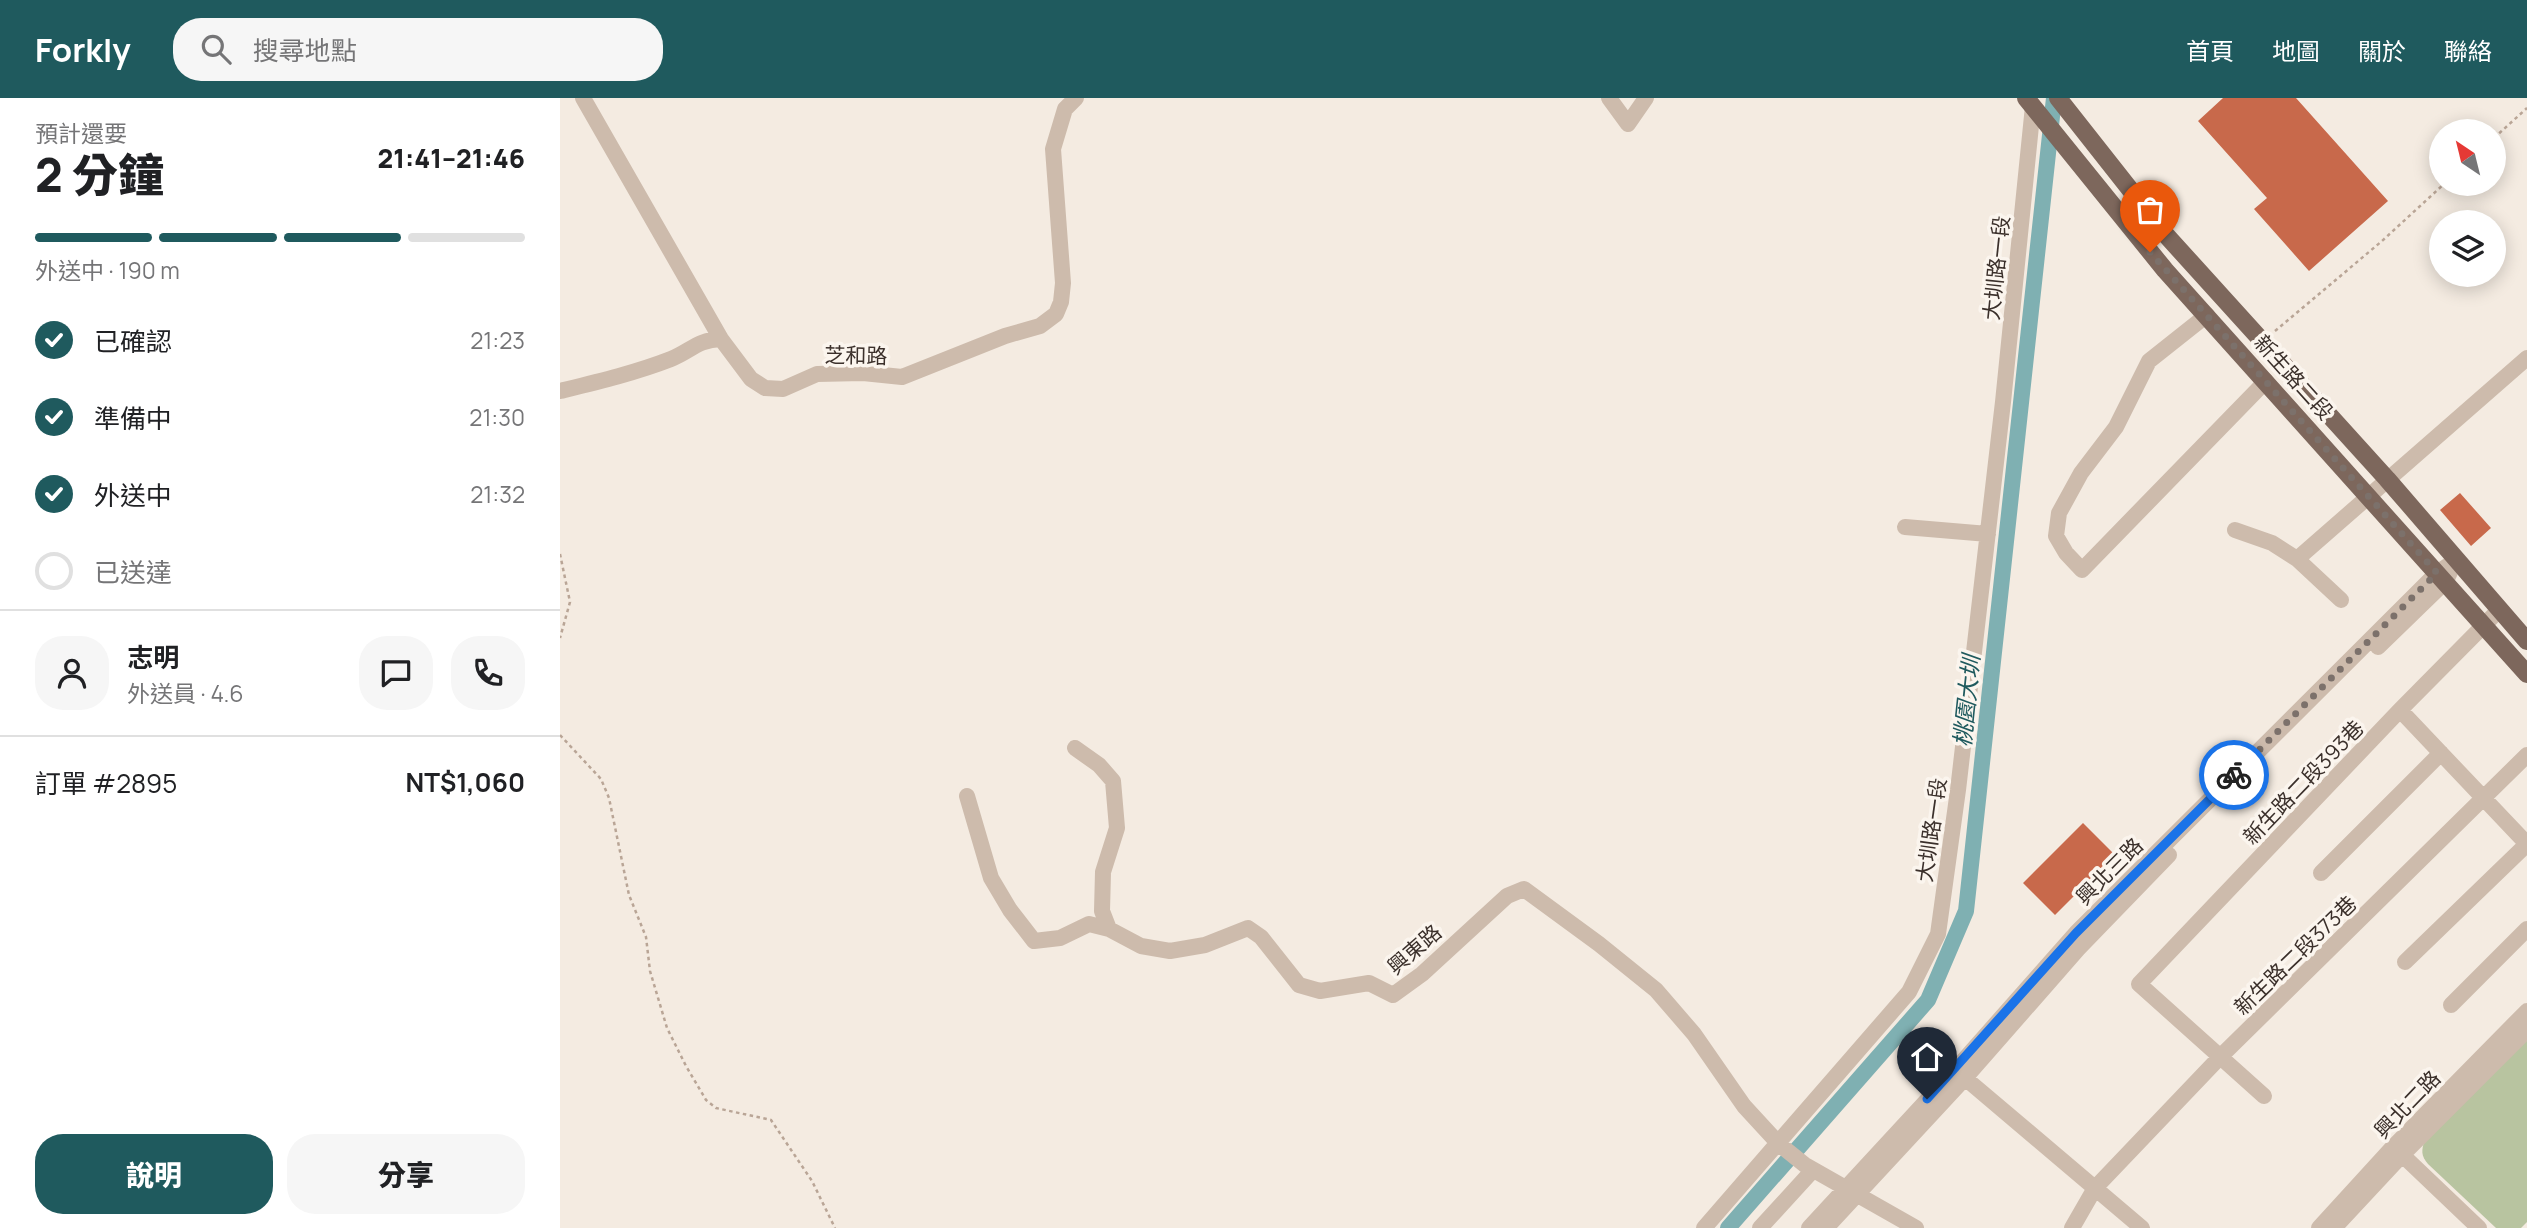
<!DOCTYPE html>
<html lang="zh-TW">
<meta charset="utf-8">
<style>
:root{--surface:#fff;--page:#f6f6f6;--text:#202124;--muted:#757577;--line:#e0e0e0;--accent:#1f5a5e}
body{margin:0;font-family:Manrope,"Noto Sans TC",sans-serif;background:var(--page);color:var(--text);height:100vh;display:flex;flex-direction:column;font-size:26px;white-space:nowrap}
*{box-sizing:border-box;margin:0}
p{font-size:23px;color:var(--muted)}
.icon{flex:none;width:38px;height:38px;fill:none;stroke:currentColor;stroke-width:2;stroke-linecap:round;stroke-linejoin:round}
.map{position:relative;flex:1;overflow:hidden}
.sheet{display:flex;flex-direction:column;background:var(--surface);width:560px}
.sheet>*{flex:none}
.needle{width:46px;rotate:325deg}
.controls{position:absolute;left:1869px;top:21px;display:grid;gap:14px}
.controls a{display:grid;place-items:center;width:77px;height:77px;border-radius:50%;background:var(--surface);box-shadow:0 4px 18px #0003;font-size:35px}
.pin{position:absolute;display:grid;place-items:center;width:60px;height:60px;color:#fff;margin:-72px -30px;border-radius:50% 50% 50% 0;rotate:-45deg;box-shadow:0 0 7px #0007}
.pin .icon{rotate:45deg}
.courier{position:absolute;display:grid;place-items:center;width:70px;height:70px;margin:-35px;border:5px solid #1a73e8;border-radius:50%;background:#fff;color:#222;box-shadow:0 2px 9px #0007}
.headline em{font-style:normal;font-weight:800}
.headline div{display:flex;flex-direction:column-reverse}
.headline{display:flex;align-items:center;justify-content:space-between;height:119px;padding:0 35px}
h1{font-size:46px;font-weight:800;line-height:52px}
.bar{display:grid;grid-template-columns:repeat(4,1fr);gap:10px 7px;align-content:center;height:84px;padding:0 35px}
.bar i{height:9px;border-radius:5px;background:var(--line)}
.bar .on{background:var(--accent)}
.bar p{grid-column:span 4}
.line{display:flex;align-items:center;gap:18px;padding:0 35px;border-top:2px solid var(--line)}
.line div{flex:1}
.round{display:grid;place-items:center;flex:none;width:74px;height:74px;border-radius:28px;background:var(--page)}
ol{padding:0 35px;list-style:none}
li{display:flex;align-items:center;gap:21px;height:77px}
li p{margin-inline-start:auto}
li .icon{padding:7px;border-radius:50%;background:var(--accent);color:#fff;stroke-width:4}
li:last-child{color:var(--muted)}
li i{width:38px;height:38px;border:4px solid var(--line);border-radius:50%}
.action{display:flex;gap:14px;margin-top:auto;padding:14px 35px}
.action a{flex:1;height:80px;border-radius:28px;background:var(--accent);color:#fff;font-size:28px;font-weight:800;line-height:80px;text-align:center}
.action a+a{background:var(--page);color:var(--text)}
header{display:flex;align-items:center;gap:42px;box-sizing:border-box;height:98px;padding:0 35px;background:var(--accent);color:#fff}
header strong{font-size:33px}
nav{display:flex;gap:38px;margin-inline-start:auto;font-size:24px}
.search{width:490px;height:63px;background:var(--page);display:flex;align-items:center;gap:18px;box-sizing:border-box;padding:0 24px;border-radius:28px;color:var(--muted);font-size:26px}
main{display:flex;flex:1;min-height:0}
.map>svg:first-child{display:block}
.green{fill:#b8c4a0}
.lines{fill:none;stroke-linecap:round;stroke-linejoin:round}
.canal{stroke:#7fb0b2;stroke-width:16}
.building{fill:#c8694b}
.path{stroke:#b9a596;stroke-width:2.5;stroke-dasharray:3.5 3.5;stroke-linecap:butt}
.minor{stroke:#cdbbac;stroke-width:16}
.major{stroke:#7d675c;stroke-width:18}
.done{stroke:#7c716b;stroke-width:7;stroke-dasharray:0 12.6}
.route{stroke:#1a73e8;stroke-width:9}
.labels{text-anchor:middle;dominant-baseline:central;stroke-width:7;stroke-linejoin:round;paint-order:stroke}
.street-label{font-size:21px;fill:#3b302b;stroke:#fbf5ee}
.water-label{font-size:23px;font-style:italic;fill:#1f5a5e;stroke:#fbf5ee}
</style>
<header>
<strong>Forkly</strong>
<div class="search"><svg class="icon" aria-label="search" viewBox="0 0 24 24"><circle cx="10" cy="10" r="6"/><path d="M15 15l6 6"/></svg>搜尋地點</div>
<nav><a>首頁</a><a>地圖</a><a>關於</a><a>聯絡</a></nav>
</header>
<main>
<section class="sheet">
<div class="headline"><div><h1>2 分鐘</h1><p>預計還要</p></div><em>21:41–21:46</em></div>
<div class="bar"><i class="on"></i><i class="on"></i><i class="on"></i><i></i><p>外送中 · 190 m</p></div>
<ol>
<li><svg class="icon" aria-label="check" viewBox="0 0 24 24"><path d="M5 12l5 5 9-10"/></svg>已確認<p>21:23</p></li>
<li><svg class="icon" aria-label="check" viewBox="0 0 24 24"><path d="M5 12l5 5 9-10"/></svg>準備中<p>21:30</p></li>
<li><svg class="icon" aria-label="check" viewBox="0 0 24 24"><path d="M5 12l5 5 9-10"/></svg>外送中<p>21:32</p></li>
<li><i></i>已送達</li>
</ol>
<div class="line" style="height:126px"><a class="round"><svg class="icon" aria-label="person" viewBox="0 0 24 24"><circle cx="12" cy="8" r="4"/><path d="M4 21q1-7 8-7t8 7"/></svg></a><div><b>志明</b><p>外送員 · 4.6</p></div><a class="round"><svg class="icon" aria-label="chat" viewBox="0 0 24 24"><path d="M4 5h16v11H9l-5 4z"/></svg></a><a class="round"><svg class="icon" aria-label="phone" viewBox="0 0 24 24"><path d="M5 4h4l2 5-3 2q2 4 5 5l2-3 5 2v4C11 20 4 13 5 4z"/></svg></a></div>
<div class="line" style="height:91px"><div>訂單 #2895</div><b>NT$1,060</b></div>
<div class="action"><a>說明</a><a>分享</a></div>
</section>
<div class="map">
<svg width="1967" height="1130" viewBox="0 0 1967 1130">
<rect width="100%" height="100%" fill="#f4ebe1"/>
<path class="green" d="M1967,940V1124L1961,1130H1936L1868,1066C1861,1058 1861,1052 1865,1042Z"/>
<g class="lines">
<path class="canal" d="M1168,1130L1368,902L1406,813L1494,0"/>
</g>
<path class="building" d="M1663,0H1736L1828,103L1749,173L1694,111L1707,100L1638,23Z
M1900,395L1931,430L1911,448L1880,412Z
M1523,725L1555,757L1495,817L1463,785Z"/>
<g class="lines">
<path class="path" d="M1934,40L1967,10
M1715,233L1822,143L1884,86
M0,456L10,504L0,540
M0,637L41,681L49,700L69,797L86,839L90,873L107,930L126,968L146,1002L156,1010L211,1022L252,1083L275,1130"/>
<path class="minor" d="M23,0L161,241L191,281L205,290L223,291L257,276L303,275L342,279L445,238L480,228L496,216L501,204L503,185L493,51L505,11L516,0
M1049,0L1068,26L1086,0
M1647,217L1589,263L1556,329L1521,375L1499,415L1496,438L1506,455L1522,472L1706,283
M0,293C37,284 75,275 111,261C131,253 137,242 161,241
M1345,429L1428,436
M1675,432L1712,445L1737,461L1967,260
M1737,461L1781,502
M1818,549L1886,483L1890,474
M1840,612L1967,746
M515,650L539,667L553,683L557,730L543,774L542,813L549,831
M407,698L431,780L450,812L474,843L500,840L529,826L549,831L581,848L610,853L645,847L688,830L701,839L739,887L760,893L809,885L833,897L862,876L947,798L964,791L1039,846L1096,892L1134,936L1184,1008L1219,1046L1245,1067L1356,1130
M1761,775L1881,655
M1845,864L1967,746
M1891,907L1967,831
M1399,975L1582,1130
M1704,998L1579,886L1840,612L1939,512
M1835,1050L1919,1130
M1144,1130L1349,894L1378,836L1398,692L1443,304L1473,8
M1200,1130L1253,1072
M1249,1130L1395,972L1516,835L1877,475L1895,463
M1266,1130L1405,980L1518,851L1609,757
M1512,1130L1535,1090L1660,959L1967,657
M1759,1130L1833,1049L1967,913
M1774,1130L1842,1057L1967,932"/>
<path class="major" d="M1466,0L1605,172L1967,576
M1498,0L1606,137L1827,381L1967,543"/>
</g>
<g class="lines">
<path class="done" d="M1590,154L1877,475L1674,677"/>
<path class="route" d="M1367,1001L1516,835L1674,677"/>
</g>
<g class="labels">
<g class="street-label">
<text transform="translate(1436 170) rotate(-84)">大圳路一段</text>
<text transform="translate(296 257) rotate(1)">芝和路</text>
<text transform="translate(1734 279) rotate(48)">新生路二段</text>
<text transform="translate(1743 684) rotate(-46)">新生路二段393巷</text>
<text transform="translate(1371 732) rotate(-82)">大圳路一段</text>
<text transform="translate(1549 773) rotate(-45)">興北三路</text>
<text transform="translate(854 851) rotate(-41)">興東路</text>
<text transform="translate(1735 857) rotate(-44)">新生路二段373巷</text>
<text transform="translate(1847 1006) rotate(-46)">興北二路</text>
</g>
<g class="water-label">
<text transform="translate(1406 603) rotate(-84)">桃園大圳</text>
</g>
</g>
</svg>
<div class="controls">
<a><svg class="needle" viewBox="-14 -14 28 28"><path d="M0-13l5 13h-10z" fill="#e53935"/><path d="M0 13l5-13h-10z" fill="#757577"/></svg></a>
<a><svg class="icon" aria-label="layers" viewBox="0 0 24 24"><path d="M12 4l9 5-9 5-9-5zM3 14l9 5 9-5"/></svg></a>
</div>
<div class="pin" style="left:1590px;top:154px;background:#ea580c"><svg class="icon" aria-label="bag" viewBox="0 0 24 24"><path d="M5 8h14l-1 12H6zM9 8a3 3 0 0 1 6 0"/></svg></div>
<div class="pin" style="left:1367px;top:1001px;background:#1f2937"><svg class="icon" aria-label="home" viewBox="0 0 24 24"><path d="M3 11l9-7 9 7M6 9v11h12V9"/></svg></div>
<div class="courier" style="left:1674px;top:677px"><svg class="icon" aria-label="bike" viewBox="0 0 24 24"><circle cx="6" cy="16" r="4"/><circle cx="18" cy="16" r="4"/><path d="M6 16l4-8h5l3 8M10 8l3 8H6M13 5h3"/></svg></div>
</div>
</main>
